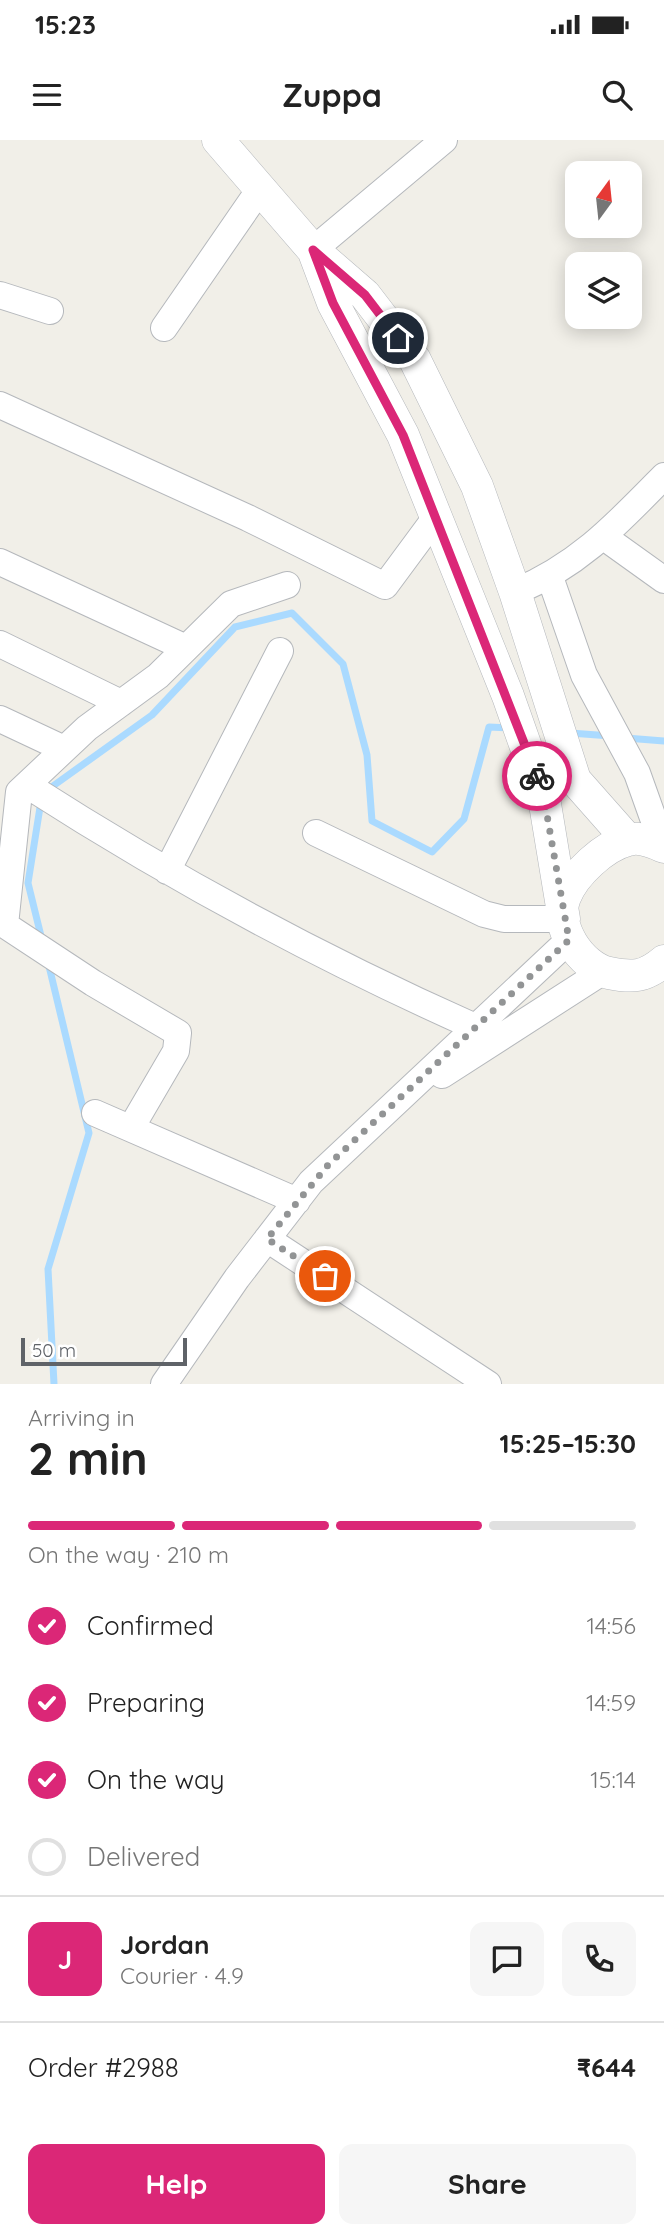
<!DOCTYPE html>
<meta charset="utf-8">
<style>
:root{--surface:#fff;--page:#f6f6f6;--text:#222;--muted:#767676;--line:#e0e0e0;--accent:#db2777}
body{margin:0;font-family:Quicksand,sans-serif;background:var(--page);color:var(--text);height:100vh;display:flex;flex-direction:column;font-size:26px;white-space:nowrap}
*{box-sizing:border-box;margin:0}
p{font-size:23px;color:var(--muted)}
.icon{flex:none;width:38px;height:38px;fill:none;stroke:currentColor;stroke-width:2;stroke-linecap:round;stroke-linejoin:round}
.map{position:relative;height:1244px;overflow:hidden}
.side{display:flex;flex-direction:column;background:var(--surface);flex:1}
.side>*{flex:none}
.needle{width:46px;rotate:15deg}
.controls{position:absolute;left:565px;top:21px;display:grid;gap:14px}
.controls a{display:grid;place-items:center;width:77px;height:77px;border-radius:14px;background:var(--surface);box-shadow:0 4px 18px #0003;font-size:35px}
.scale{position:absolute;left:21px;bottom:18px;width:166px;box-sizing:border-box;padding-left:7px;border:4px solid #5f6368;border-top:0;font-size:19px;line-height:24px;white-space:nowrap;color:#5f6368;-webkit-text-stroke:5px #fff;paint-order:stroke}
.pin{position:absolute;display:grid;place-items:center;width:60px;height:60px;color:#fff;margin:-30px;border:4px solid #fff;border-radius:50%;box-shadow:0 2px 7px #0007}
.courier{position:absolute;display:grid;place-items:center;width:70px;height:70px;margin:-35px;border:5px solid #db2777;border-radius:50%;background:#fff;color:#222;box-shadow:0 2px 9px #0007}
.summary em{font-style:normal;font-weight:700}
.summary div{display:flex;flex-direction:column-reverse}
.summary{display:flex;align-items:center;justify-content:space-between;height:119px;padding:0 28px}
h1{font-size:46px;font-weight:700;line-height:52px}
.bar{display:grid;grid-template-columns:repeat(4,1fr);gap:10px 7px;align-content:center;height:84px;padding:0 28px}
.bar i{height:9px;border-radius:5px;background:var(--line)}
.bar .current{background:var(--accent)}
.bar p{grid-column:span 4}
.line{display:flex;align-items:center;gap:18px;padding:0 28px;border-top:2px solid var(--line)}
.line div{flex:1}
.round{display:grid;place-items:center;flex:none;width:74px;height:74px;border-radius:14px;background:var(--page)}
ol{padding:0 28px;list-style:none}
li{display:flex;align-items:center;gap:21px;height:77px}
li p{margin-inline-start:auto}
li .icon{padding:7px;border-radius:50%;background:var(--accent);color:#fff;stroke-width:4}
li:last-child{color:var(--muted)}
li i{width:38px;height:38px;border:4px solid var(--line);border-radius:50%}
.primary-button{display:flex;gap:14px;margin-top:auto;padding:14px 28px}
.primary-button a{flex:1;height:80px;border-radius:14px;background:var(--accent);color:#fff;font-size:28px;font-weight:700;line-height:80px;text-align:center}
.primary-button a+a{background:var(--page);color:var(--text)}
.status{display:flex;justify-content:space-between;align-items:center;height:49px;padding:0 35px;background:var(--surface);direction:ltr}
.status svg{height:19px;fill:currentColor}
header{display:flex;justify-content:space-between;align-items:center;height:91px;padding:0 28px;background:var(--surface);font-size:32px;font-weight:700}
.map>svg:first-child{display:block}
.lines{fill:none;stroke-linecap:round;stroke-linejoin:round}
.stream{stroke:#aadaff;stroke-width:7}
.minor-casing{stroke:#b5b8bc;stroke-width:28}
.tertiary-casing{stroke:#b5b8bc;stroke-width:33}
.minor{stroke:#fff;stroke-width:26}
.tertiary{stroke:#fff;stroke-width:32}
.done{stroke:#929495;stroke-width:7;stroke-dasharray:0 12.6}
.route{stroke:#db2777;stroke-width:9}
</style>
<div class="status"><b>15:23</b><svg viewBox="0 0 49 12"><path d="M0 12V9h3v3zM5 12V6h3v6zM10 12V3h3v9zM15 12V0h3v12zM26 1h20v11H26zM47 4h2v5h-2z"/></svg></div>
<header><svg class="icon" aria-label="menu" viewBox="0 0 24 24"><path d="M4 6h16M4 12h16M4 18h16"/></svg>Zuppa<svg class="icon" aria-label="search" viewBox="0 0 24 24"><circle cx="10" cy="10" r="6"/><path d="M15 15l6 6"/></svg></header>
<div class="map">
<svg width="664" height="1244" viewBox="0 0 664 1244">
<rect width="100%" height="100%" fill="#f1efe8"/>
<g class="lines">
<path class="stream" d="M570,593L611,596
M626,598L664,601
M46,651L152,575L235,487L292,473L343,524L367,615L372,681L432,712L464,679L489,587L510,588
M41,661L28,743L42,800
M48,822L89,993L48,1129L54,1244"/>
<g class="minor-casing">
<path id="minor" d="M313,110L444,0
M0,155L50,171
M164,188L260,49
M0,265L248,378L385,446L436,377
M604,397L664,440
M0,422L186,508
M550,437L584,535L637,633L663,706
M515,452C579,425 616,385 664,336
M0,504L121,563
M0,579L64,609
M27,645C170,737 320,818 475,887
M316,693L484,774L504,779H564
M167,731L280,511
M442,935L602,832
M95,973L297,1061
M131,988L176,911L178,893L93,843L5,785L19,652L87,588L158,536L231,464L287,445
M267,1099L488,1244
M164,1244L237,1138L311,1042L569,800"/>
</g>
<g class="tertiary-casing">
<path id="tertiary" d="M218,0L313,110L365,155L415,220L477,346L515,452L575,640L628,700
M315,115L333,163L403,295L508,556L544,658L564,779
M664,707C653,702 640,696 628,700C604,706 574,734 565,757C553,785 581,827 609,833C633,838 645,837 664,821"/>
</g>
<use href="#minor" class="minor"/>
<use href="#tertiary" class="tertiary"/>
</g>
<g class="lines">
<path class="done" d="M325,1136L267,1099L328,1025L569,800L544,658L537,636"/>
<path class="route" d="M398,198L365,155L313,110L333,163L403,295L537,636"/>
</g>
</svg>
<div class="controls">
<a><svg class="needle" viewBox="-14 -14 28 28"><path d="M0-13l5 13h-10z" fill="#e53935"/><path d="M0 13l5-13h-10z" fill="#767676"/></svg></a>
<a><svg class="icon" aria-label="layers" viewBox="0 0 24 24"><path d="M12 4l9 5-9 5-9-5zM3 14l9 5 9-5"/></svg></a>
</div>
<div class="scale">50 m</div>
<div class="pin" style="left:325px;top:1136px;background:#ea580c"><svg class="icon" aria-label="bag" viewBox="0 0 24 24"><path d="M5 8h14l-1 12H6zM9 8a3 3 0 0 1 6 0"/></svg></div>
<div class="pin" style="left:398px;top:198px;background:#1f2937"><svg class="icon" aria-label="home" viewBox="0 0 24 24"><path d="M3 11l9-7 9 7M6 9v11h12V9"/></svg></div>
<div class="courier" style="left:537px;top:636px"><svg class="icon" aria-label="bike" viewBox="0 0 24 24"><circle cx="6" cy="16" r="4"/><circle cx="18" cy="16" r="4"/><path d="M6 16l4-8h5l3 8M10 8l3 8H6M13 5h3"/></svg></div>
</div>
<section class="side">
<div class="summary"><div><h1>2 min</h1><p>Arriving in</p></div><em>15:25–15:30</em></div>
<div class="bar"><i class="current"></i><i class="current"></i><i class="current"></i><i></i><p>On the way · 210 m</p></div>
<ol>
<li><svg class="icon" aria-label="check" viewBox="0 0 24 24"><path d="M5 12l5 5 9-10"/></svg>Confirmed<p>14:56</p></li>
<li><svg class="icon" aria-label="check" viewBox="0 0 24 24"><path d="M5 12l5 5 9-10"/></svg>Preparing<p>14:59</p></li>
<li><svg class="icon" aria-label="check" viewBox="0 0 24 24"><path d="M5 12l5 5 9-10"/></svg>On the way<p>15:14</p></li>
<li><i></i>Delivered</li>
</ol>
<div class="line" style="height:126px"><b class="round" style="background:var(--accent);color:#fff">J</b><div><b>Jordan</b><p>Courier · 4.9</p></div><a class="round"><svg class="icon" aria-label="chat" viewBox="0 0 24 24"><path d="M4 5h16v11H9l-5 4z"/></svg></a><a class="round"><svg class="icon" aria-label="phone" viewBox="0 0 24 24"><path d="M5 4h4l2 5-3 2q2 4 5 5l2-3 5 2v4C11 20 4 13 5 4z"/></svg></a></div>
<div class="line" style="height:91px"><div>Order #2988</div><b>₹644</b></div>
<div class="primary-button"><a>Help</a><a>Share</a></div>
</section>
